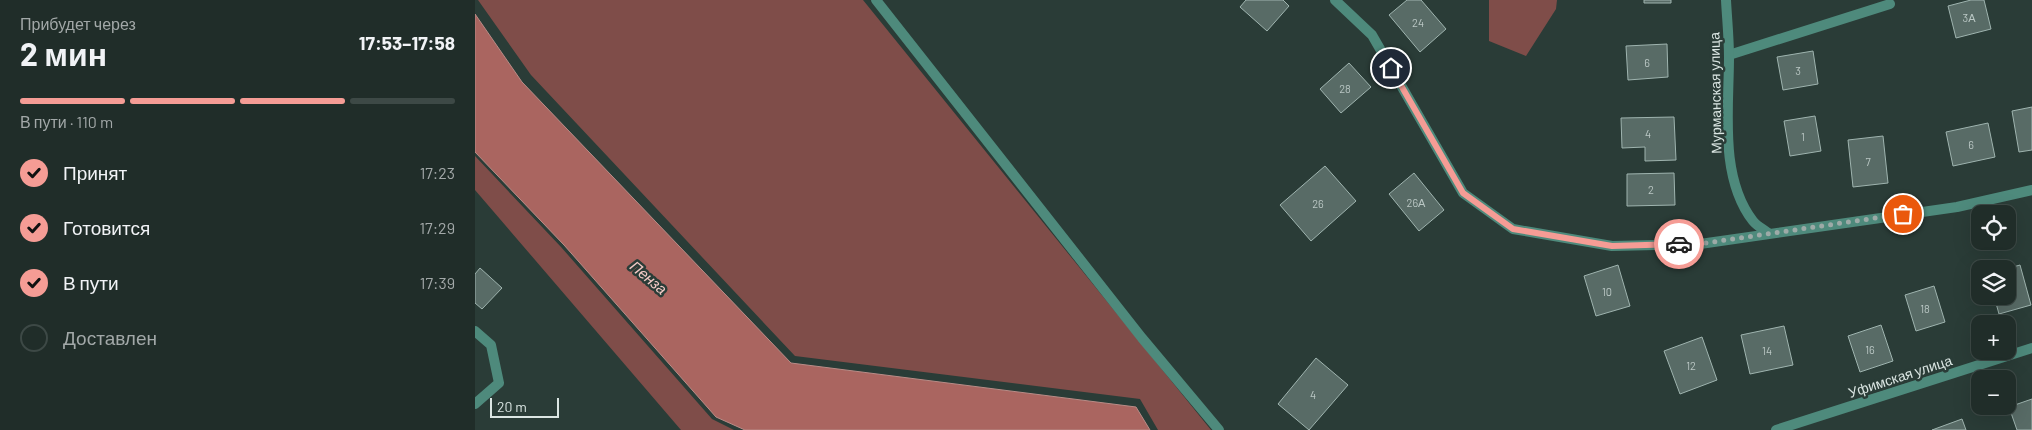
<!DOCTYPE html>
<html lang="ru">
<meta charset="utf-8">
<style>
:root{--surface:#202d29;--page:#2d3935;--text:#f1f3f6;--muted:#a2a8a8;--line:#3d4946;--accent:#f59c95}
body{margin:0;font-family:Barlow,sans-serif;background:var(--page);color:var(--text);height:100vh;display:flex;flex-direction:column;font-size:19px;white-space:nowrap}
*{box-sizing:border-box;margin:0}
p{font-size:16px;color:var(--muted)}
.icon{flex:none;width:28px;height:28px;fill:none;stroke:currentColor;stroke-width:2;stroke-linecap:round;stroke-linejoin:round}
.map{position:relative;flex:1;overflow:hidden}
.side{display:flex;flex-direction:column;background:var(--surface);width:475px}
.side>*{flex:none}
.controls{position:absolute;left:1496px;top:205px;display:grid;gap:10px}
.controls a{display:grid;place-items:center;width:45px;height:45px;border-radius:10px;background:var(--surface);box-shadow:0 5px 20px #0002,0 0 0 1px var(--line);font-size:25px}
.scale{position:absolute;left:15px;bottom:12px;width:69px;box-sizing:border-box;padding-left:5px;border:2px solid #dbe6e3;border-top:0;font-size:14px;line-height:18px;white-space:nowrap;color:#dbe6e3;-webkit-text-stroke:4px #2a3c37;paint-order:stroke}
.pin{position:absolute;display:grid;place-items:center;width:42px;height:42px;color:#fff;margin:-21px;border:2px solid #fff;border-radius:50%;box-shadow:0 1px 5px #0007}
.courier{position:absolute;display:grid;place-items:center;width:50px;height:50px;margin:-25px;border:4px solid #f59c95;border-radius:50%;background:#fff;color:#222;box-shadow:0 1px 6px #0007}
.overview em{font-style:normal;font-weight:700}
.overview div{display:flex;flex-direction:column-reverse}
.overview{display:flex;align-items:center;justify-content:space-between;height:85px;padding:0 20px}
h1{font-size:32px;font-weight:700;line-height:38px}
.bar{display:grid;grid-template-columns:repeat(4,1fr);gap:8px 5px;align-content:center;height:60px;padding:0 20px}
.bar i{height:6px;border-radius:4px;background:var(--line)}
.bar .current{background:var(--accent)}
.bar p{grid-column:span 4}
ol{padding:0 20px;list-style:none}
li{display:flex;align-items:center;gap:15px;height:55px}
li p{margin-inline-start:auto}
li .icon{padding:5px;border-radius:50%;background:var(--accent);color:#111;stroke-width:4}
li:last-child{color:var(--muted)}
li i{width:28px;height:28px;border:2px solid var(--line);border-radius:50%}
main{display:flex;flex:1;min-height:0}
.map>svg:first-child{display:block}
.green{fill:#7f4d49}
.water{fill:#aa6560;stroke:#b98c87}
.building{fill:#586b66;stroke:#9fb4af}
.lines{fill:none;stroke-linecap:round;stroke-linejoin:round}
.lane{stroke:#4e8a7c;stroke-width:10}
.street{stroke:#4e8a7c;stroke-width:10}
.done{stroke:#9daaa7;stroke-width:5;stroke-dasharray:0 9}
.route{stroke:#f59c95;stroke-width:6}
.labels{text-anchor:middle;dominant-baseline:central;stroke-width:5;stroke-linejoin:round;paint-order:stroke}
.number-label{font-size:11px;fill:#bac7c4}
.street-label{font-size:14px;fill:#dbe6e3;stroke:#2a3c37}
.water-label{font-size:15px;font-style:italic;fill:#f5cbc7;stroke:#2a3c37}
</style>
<main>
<section class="side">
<div class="overview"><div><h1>2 мин</h1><p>Прибудет через</p></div><em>17:53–17:58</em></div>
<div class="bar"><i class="current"></i><i class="current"></i><i class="current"></i><i></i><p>В пути · 110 m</p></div>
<ol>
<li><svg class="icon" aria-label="check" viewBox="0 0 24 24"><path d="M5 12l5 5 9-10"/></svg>Принят<p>17:23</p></li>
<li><svg class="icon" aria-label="check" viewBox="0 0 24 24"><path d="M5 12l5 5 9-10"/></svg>Готовится<p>17:29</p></li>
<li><svg class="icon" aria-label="check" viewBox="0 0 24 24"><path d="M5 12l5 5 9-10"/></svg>В пути<p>17:39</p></li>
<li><i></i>Доставлен</li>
</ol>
</section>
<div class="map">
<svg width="1557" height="430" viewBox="0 0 1557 430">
<rect width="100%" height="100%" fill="#2a3c37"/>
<path class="green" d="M3,0H388L736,430H683L665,399L320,356L56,75Z
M1014,0H1082L1081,9L1051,56L1014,41Z
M0,156L86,247L237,419L259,430H206L0,190Z"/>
<path class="water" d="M0,14L47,82L316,363L661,407L675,430H270L241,417L89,245L0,152Z"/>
<path class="building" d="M771,0H808L814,6L792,31L765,7Z
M932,0H946L971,29L945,52L914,15Z
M1169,0H1196V3H1169Z
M1496,0H1509L1516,29L1481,38L1473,6Z
M1192,44L1193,77L1153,80L1151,46Z
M1338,51L1343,84L1308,90L1302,57Z
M874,63L896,87L866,113L845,89Z
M1557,107V150L1544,152L1537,111Z
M1340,116L1346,151L1315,156L1309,121Z
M1199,117L1201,160L1170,161V147L1147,148L1146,118Z
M1513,123L1520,157L1478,166L1471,132Z
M1408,136L1413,183L1378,187L1373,140Z
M850,166L881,201L836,241L805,205Z
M939,173L969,210L944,231L914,194Z
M1199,173L1200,205L1152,206V174Z
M1143,265L1155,306L1121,316L1109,276Z
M1545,265L1556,305L1524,314L1519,296H1532V269H1531Z
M5,268L27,288L7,309L0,303V274Z
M1459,286L1470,322L1441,331L1430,295Z
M1406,325L1418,361L1385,372L1373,336Z
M1309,326L1318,365L1275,374L1266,335Z
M1227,337L1242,380L1205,394L1189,351Z
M841,358L873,385L834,430L803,404Z
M1557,399V430H1542L1534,407Z
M1487,419L1491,430H1457Z"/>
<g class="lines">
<path class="lane" d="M1254,55L1415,4"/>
<path class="street" d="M401,0L667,338L744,430
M860,0L897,35L988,193L1038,229L1137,246L1225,244L1482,207L1557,190
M1251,0C1252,19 1254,38 1254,57C1254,109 1244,177 1278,221C1282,226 1288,229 1293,233
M0,331L16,345L24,383L0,404
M1301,430L1557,348"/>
</g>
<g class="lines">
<path class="done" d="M1204,244H1224L1428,214"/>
<path class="route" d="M916,68L988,193L1038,229L1137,246L1204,244"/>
</g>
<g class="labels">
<g class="number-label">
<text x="1494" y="17">3А</text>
<text x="943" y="22">24</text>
<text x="1172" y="62">6</text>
<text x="1323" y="70">3</text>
<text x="870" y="88">28</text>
<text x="1173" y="133">4</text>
<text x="1328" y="136">1</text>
<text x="1496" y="144">6</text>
<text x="1393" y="161">7</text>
<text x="1176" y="189">2</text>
<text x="941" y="202">26А</text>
<text x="843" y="203">26</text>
<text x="1132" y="291">10</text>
<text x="1450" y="308">18</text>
<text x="1395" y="349">16</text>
<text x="1292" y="350">14</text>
<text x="1216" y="365">12</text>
<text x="838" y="394">4</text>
</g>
<g class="street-label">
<text transform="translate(1240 93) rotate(-91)">Мурманская улица</text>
<text transform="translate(1425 376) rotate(-18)">Уфимская улица</text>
</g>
<g class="water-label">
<text transform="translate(174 277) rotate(40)">Пенза</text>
</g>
</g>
</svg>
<div class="controls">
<a><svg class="icon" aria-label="locate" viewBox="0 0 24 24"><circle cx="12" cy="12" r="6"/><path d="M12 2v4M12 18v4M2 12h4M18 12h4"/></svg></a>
<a><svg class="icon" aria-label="layers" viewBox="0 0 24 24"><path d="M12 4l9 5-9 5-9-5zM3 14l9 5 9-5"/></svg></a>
<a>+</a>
<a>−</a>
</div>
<div class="scale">20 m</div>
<div class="pin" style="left:1428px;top:214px;background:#ea580c"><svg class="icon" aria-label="bag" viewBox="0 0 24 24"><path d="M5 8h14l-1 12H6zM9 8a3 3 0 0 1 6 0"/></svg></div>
<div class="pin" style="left:916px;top:68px;background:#1f2937"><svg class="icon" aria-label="home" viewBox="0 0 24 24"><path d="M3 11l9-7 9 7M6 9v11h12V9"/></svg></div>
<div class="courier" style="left:1204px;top:244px"><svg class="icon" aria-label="car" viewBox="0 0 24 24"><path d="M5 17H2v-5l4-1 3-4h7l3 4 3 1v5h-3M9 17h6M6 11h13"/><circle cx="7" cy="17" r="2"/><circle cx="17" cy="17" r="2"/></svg></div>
</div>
</main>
